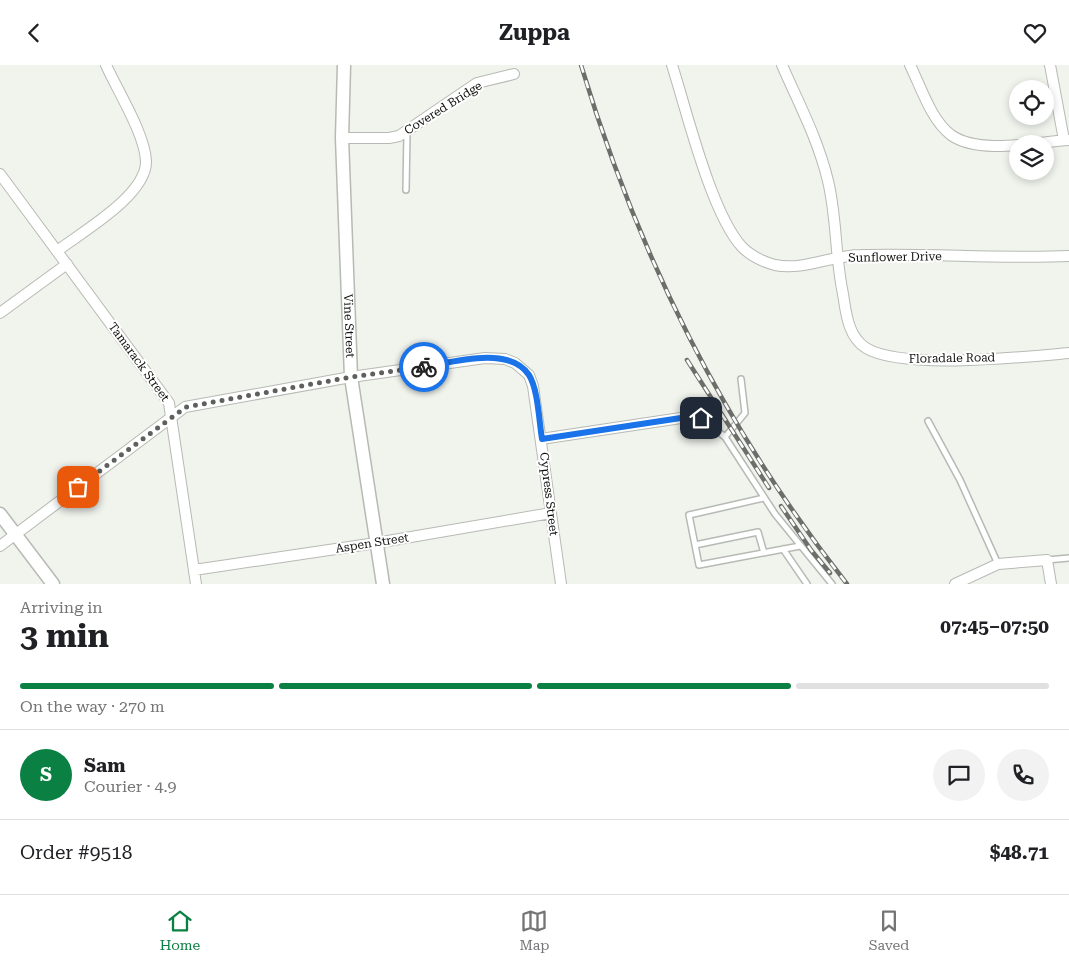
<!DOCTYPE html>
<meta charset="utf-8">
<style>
:root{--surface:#fff;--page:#f2f2f2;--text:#202124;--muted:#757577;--line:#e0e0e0;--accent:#0b8043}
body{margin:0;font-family:"Roboto Serif",serif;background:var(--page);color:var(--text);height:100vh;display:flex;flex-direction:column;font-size:19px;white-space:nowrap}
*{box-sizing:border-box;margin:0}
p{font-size:16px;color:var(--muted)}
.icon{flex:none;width:28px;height:28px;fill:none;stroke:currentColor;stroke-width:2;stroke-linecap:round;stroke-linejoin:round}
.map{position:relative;height:519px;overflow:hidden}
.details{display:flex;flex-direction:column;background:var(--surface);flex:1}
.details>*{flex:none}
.fabs{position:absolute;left:1009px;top:15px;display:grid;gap:10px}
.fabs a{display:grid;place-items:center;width:45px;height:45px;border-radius:50%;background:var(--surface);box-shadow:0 2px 8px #0003;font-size:25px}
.pin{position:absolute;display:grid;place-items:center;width:42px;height:42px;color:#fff;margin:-21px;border-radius:10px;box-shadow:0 2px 8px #0006}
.courier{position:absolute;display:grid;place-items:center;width:50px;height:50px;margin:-25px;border:4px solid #1a73e8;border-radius:50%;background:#fff;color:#222;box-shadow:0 1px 6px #0007}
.summary em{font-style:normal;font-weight:700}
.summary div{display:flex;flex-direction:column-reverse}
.summary{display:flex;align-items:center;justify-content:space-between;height:85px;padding:0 20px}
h1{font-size:32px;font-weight:700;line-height:38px}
.bar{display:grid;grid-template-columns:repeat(4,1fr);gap:8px 5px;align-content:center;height:60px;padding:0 20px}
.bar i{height:6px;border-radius:4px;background:var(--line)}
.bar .current{background:var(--accent)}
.bar p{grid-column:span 4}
.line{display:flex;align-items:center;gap:12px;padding:0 20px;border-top:1px solid var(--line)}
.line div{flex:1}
.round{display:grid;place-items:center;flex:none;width:52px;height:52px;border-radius:26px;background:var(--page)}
header{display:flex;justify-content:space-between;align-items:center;height:65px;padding:0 20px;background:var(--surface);font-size:22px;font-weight:700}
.menu{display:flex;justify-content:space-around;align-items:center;height:70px;border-top:1px solid var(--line);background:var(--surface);font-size:14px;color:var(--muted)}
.menu a{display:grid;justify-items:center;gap:2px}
.menu .current{color:var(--accent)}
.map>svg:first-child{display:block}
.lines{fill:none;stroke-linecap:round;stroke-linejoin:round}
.service-casing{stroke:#b7bab4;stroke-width:8}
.minor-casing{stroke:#b7bab4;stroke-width:12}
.tertiary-casing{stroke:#b7bab4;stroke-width:15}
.service{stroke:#fff;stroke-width:5}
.minor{stroke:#fff;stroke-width:10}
.tertiary{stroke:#fff;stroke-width:12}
.rail-casing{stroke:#6c6e6a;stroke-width:4.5}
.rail{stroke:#fff;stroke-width:2.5;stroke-dasharray:8;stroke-linecap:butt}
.done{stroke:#5e605d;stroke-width:5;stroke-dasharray:0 9}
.route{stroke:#1a73e8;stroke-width:6}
.labels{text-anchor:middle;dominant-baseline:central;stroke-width:4;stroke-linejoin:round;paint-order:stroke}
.street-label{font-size:12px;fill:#10110f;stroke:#fff}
</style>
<header><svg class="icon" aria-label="back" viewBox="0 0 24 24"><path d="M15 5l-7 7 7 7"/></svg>Zuppa<svg class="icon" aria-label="heart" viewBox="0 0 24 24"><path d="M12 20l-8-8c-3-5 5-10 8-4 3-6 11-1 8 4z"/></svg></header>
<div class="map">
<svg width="1069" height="519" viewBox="0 0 1069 519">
<rect width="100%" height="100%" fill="#f0f4ed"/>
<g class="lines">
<g class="service-casing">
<path id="service" d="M406,125L407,67
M701,353L725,372L775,449L832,519
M928,356L960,415L998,499
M725,372L745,348L741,314
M764,433L689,450L699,500L800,481
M695,480L758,467L764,488
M783,484L807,519
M1047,495L1069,493"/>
</g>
<g class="minor-casing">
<path id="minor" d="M672,0C687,47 711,148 742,182C751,191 764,197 775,200C804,206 832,190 861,190C930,188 1000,194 1069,191
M782,0C799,39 818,74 828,116C837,153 835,192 843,229C846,248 848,272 866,283C902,305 1024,292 1069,288
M910,0C921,22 931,55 951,70C979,90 1036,77 1069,75
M1050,0L1064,75
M342,73H389L399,71L477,18L514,9
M0,109L169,338L196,519
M57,186C82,167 147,130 146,96C145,69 117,25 106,0
M0,248L67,199
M541,374L694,351L701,353
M0,481L185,342L351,312L485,293L505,294L515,298L529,310L533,321L561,519
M194,505L376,478L551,448
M955,519L998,499L1047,495L1051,519"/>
</g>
<g class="tertiary-casing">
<g id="tertiary">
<path id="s1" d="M344,0L342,73L351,312L383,519"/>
<path d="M0,449L53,519"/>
</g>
</g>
<use href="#service" class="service"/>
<use href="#minor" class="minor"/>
<use href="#tertiary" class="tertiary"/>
<g class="rail-casing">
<path id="rail" d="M581,0C639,192 723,361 847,519
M687,295L769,423
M781,441L811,485L830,508"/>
</g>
<use href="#rail" class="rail"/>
</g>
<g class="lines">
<path class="done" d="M78,422L186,342L351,312L424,302"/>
<path class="route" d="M424,302C452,297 509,280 529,310C538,324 539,356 542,374L694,351L701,353"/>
</g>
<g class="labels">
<g class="street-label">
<text transform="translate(443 43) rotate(-32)">Covered Bridge</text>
<text transform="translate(895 192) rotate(-1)">Sunflower Drive</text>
<text stroke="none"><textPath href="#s1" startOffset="261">Vine Street</textPath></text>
<text transform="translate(952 293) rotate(-1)">Floradale Road</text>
<text transform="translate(139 297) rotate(54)">Tamarack Street</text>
<text transform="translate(549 429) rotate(83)">Cypress Street</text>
<text transform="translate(372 478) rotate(-9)">Aspen Street</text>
</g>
</g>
</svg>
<div class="fabs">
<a><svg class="icon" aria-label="locate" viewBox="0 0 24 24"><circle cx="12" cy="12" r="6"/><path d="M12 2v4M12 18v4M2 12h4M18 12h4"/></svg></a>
<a><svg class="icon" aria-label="layers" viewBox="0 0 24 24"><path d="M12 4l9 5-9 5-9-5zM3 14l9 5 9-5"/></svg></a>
</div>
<div class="pin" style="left:78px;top:422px;background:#ea580c"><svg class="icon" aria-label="bag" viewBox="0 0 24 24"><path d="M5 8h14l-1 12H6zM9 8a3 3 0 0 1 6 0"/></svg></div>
<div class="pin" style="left:701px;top:353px;background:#1f2937"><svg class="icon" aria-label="home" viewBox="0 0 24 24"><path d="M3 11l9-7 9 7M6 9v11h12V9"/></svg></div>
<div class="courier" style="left:424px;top:302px"><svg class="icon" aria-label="bike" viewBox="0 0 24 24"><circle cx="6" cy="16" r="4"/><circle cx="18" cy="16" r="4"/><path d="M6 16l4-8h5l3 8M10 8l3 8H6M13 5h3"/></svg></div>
</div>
<section class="details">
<div class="summary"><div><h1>3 min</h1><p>Arriving in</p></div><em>07:45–07:50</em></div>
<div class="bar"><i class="current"></i><i class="current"></i><i class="current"></i><i></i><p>On the way · 270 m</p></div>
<div class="line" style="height:90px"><b class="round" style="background:var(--accent);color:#fff">S</b><div><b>Sam</b><p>Courier · 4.9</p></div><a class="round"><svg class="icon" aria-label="chat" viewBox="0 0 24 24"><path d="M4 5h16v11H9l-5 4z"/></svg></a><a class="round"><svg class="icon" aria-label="phone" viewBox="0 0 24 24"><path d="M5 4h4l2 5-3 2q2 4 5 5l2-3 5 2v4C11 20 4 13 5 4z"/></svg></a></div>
<div class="line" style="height:65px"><div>Order #9518</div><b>$48.71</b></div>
</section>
<nav class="menu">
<a class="current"><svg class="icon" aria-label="home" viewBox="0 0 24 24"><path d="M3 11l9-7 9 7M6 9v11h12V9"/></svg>Home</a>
<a><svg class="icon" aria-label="map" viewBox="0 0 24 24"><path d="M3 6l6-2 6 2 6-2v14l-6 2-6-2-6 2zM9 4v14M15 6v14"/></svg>Map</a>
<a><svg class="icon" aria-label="saved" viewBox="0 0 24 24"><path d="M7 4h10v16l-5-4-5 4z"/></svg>Saved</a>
</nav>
